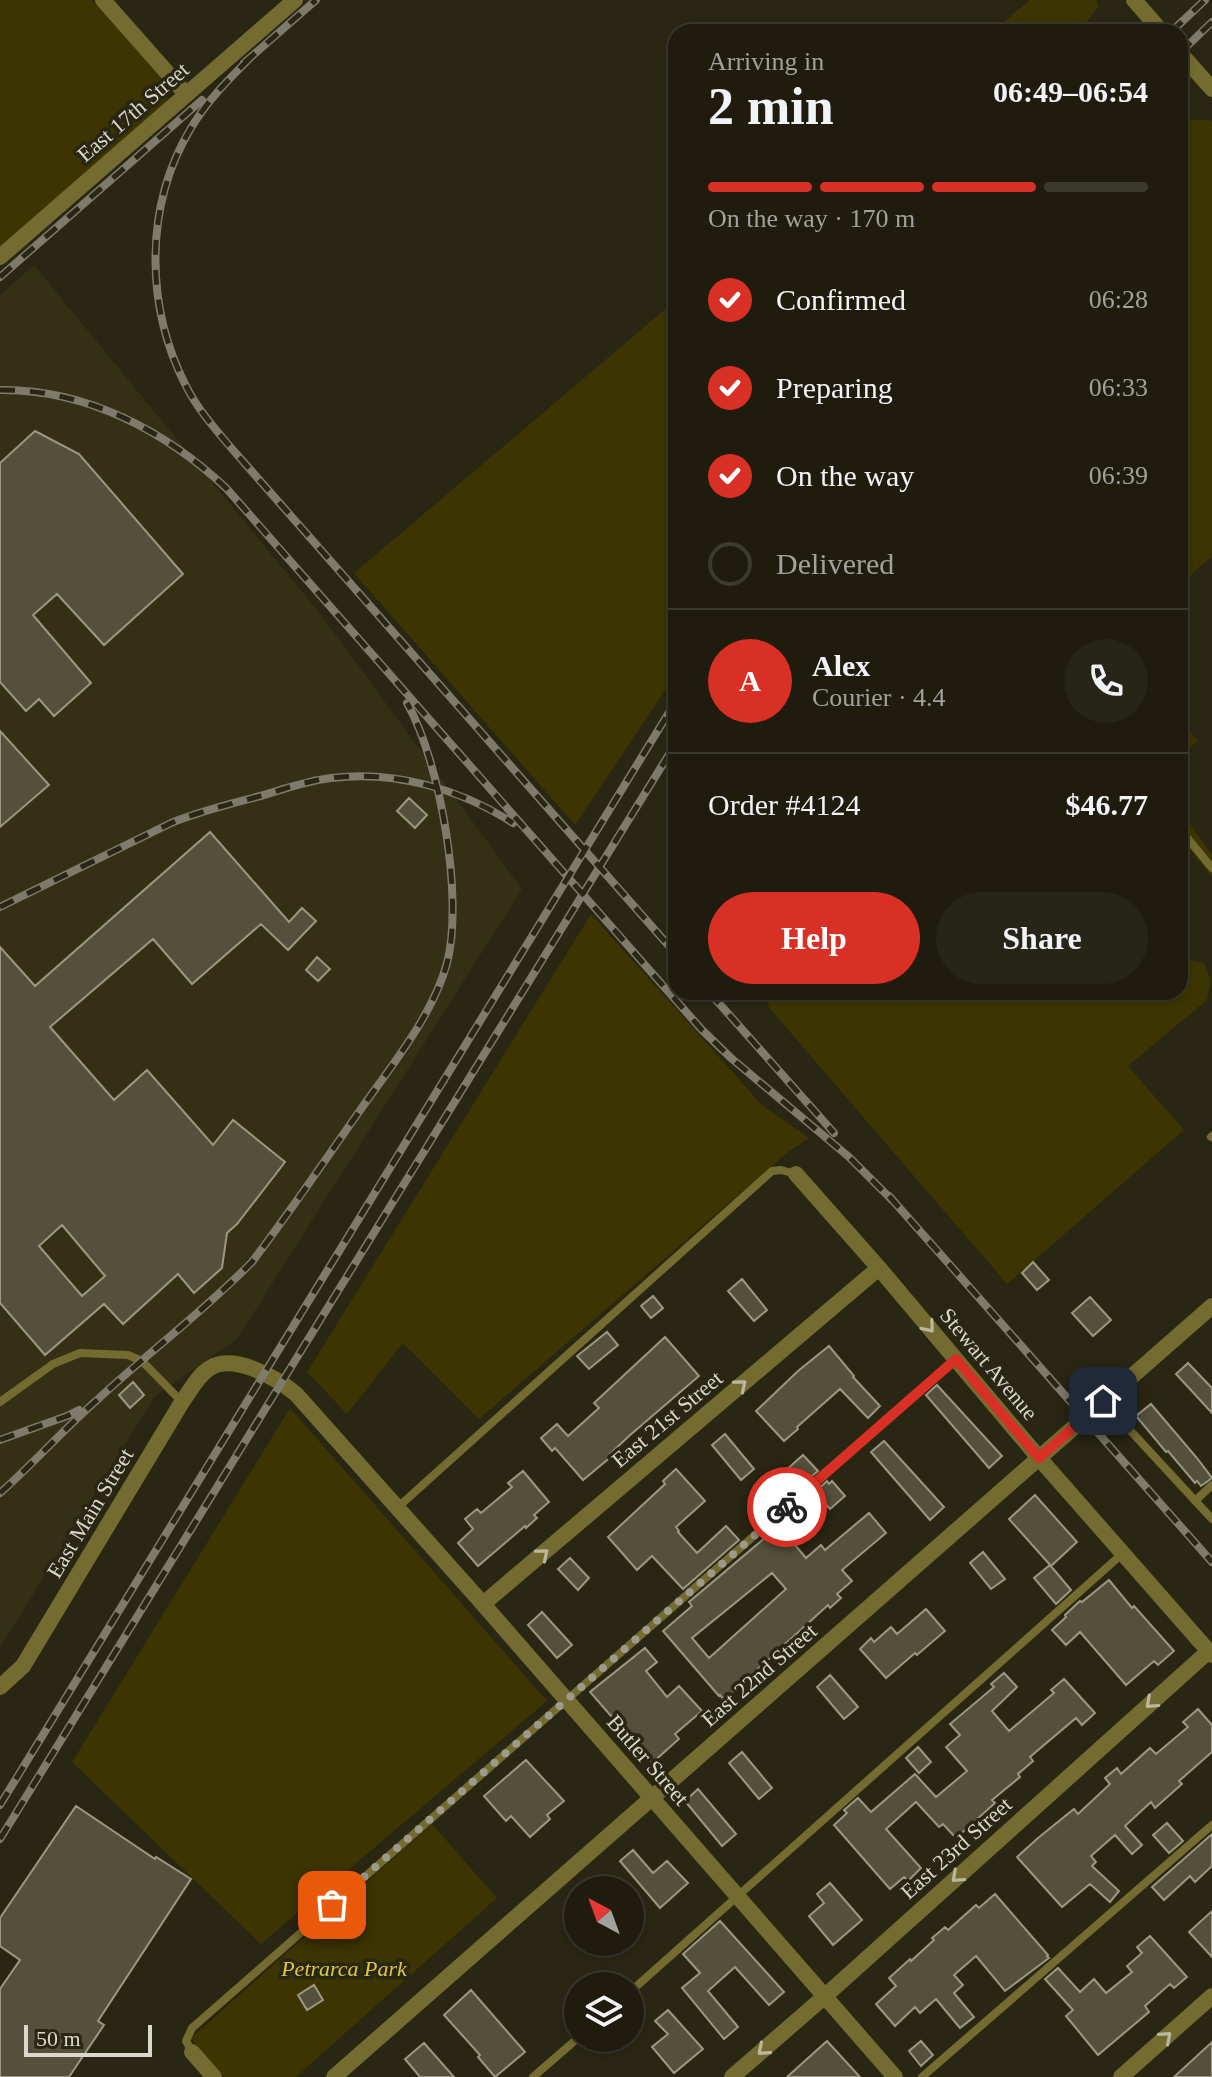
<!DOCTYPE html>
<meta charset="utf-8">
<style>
:root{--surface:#1f1c0e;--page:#272517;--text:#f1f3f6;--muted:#a1a19e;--line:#3c3a2e;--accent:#d93025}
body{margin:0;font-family:"Times New Roman",serif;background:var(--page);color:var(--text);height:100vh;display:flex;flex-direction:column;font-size:30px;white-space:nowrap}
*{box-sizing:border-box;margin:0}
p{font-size:26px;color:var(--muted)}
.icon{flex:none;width:44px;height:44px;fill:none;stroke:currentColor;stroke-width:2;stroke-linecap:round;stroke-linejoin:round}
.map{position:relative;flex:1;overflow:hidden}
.panel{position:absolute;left:668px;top:24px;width:520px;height:976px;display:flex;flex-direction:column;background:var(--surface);border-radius:24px;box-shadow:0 2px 6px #0004,0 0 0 2px var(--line)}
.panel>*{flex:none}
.needle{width:52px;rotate:319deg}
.controls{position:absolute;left:564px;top:1876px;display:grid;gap:16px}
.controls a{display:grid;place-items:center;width:80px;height:80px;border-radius:50%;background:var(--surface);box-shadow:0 2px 6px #0004,0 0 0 2px var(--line);font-size:40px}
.scale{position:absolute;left:24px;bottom:20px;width:128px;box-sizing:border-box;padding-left:8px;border:4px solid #dad8cc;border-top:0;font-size:22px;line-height:28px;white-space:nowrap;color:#dad8cc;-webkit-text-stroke:6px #292613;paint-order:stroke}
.pin{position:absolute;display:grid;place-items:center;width:68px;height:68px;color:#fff;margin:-34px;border-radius:16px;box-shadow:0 4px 12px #0006}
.courier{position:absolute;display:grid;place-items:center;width:80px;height:80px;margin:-40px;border:6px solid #d93025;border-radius:50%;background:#fff;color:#222;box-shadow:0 2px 10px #0007}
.headline em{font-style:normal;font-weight:600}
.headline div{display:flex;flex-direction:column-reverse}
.headline{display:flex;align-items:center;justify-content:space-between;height:136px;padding:0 40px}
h1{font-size:52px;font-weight:600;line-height:60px}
.bar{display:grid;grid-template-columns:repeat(4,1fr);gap:12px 8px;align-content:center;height:96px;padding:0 40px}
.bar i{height:10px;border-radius:6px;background:var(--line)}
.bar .current{background:var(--accent)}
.bar p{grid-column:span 4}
.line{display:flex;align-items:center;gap:20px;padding:0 40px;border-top:2px solid var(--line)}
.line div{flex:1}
.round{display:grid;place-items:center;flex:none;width:84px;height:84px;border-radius:42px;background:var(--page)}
ol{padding:0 40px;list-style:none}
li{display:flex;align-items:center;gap:24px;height:88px}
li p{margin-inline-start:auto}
li .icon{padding:8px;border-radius:50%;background:var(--accent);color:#fff;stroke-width:4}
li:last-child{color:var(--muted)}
li i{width:44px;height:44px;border:4px solid var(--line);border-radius:50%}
.primary-button{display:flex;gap:16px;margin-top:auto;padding:16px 40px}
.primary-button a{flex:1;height:92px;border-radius:48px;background:var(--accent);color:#fff;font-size:32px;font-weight:600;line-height:92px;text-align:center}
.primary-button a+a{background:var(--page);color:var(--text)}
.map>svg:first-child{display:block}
.built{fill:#342f15}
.green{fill:#3c3401}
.building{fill:#54503c;stroke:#9b9881;stroke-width:2;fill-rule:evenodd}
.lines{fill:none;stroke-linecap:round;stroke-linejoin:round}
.lane{stroke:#746b31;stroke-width:8}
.street{stroke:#746b31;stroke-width:16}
.rail-casing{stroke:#7e7b6c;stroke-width:8}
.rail{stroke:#292613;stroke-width:5;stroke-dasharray:15;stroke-linecap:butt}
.oneway{stroke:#bbb79e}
.done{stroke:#9c9a8b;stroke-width:8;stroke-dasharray:0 14.4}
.route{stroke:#d93025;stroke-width:10}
.labels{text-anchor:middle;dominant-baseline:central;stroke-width:7;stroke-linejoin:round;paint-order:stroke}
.street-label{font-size:22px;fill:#dad8cc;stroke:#292613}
.park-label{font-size:22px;font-style:italic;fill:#dbc646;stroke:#292613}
</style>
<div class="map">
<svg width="1212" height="2077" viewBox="0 0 1212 2077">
<rect width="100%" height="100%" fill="#292613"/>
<path class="built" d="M34,265L322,616L522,889L237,1339L155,1396L0,1648V295Z"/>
<path class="green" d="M0,0H92L158,74C166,84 171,90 166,103L0,247Z
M1030,0H1096L1099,6L1078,32H992Z
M1184,120H1210L1212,122V556L1180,585V123Z
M676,300V674L575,825L354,573Z
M1180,720L1198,741L1180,756Z
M1180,810L1212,855V877L1180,837Z
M591,914L762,1105L809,1138L788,1152L479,1419L403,1343L347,1414L307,1372Z
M1180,958L1204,963L1211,980L1207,1000L1128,1066L1184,1130L1007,1284L771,1010L760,992H1180Z
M290,1408L547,1701L261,1944L72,1762Z
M432,1824L497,1898L296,2077H224L191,2038Z"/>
<path class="building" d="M35,431L79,454L183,574L104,645L57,594L33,615L91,683L54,716L39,699L26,711L0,682V463Z
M0,731L49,785L0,827Z
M409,798L427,815L415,828L397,811Z
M210,832L289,922L302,908L316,921L288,950L261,924L192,984L153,939L50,1027L114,1100L147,1070L213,1145L233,1120L285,1162L237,1224L227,1233L222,1268L194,1293L178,1274L123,1324L104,1304L45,1355L0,1303V947L35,986ZM62,1225L105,1276L82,1296L39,1246Z
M317,957L330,969L318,981L306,970Z
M1033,1262L1049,1280L1037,1290L1022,1273Z
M742,1279L767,1310L754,1321L728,1291Z
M653,1296L663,1308L651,1318L641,1306Z
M1090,1297L1111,1320L1093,1336L1072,1313Z
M607,1332L618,1345L589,1369L577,1356Z
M665,1337L699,1376L629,1436L610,1454L612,1456L583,1480L555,1448L552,1451L541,1438L557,1424L568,1436L599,1408L594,1403Z
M829,1346L854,1376L853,1377L880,1406L868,1418L840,1389L797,1427L798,1429L784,1441L756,1411L798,1371Z
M1188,1363L1212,1388V1413L1176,1374Z
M133,1382L144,1395L130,1408L119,1395Z
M937,1385L1002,1456L989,1468L926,1395Z
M1151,1404L1197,1458L1212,1478L1201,1486L1197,1481L1195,1483L1168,1451L1166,1452L1136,1416Z
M725,1434L754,1469L741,1480L712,1445Z
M884,1441L944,1507L930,1520L871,1452Z
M803,1455L818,1471L806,1481L804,1480L798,1485L785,1471Z
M676,1469L705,1501L676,1527L679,1531L678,1532L697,1553L726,1526L739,1540L683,1589L652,1556L637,1570L608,1537L665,1484L663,1481Z
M523,1471L549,1502L534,1515L537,1518L526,1528L525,1526L478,1566L458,1543L473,1529L465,1519L477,1509L481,1513L512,1487L508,1483Z
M827,1481L829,1484L832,1481L845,1496L830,1509L815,1492Z
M1035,1495L1077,1542L1051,1566L1009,1519Z
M869,1513L886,1533L842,1570L852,1581L837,1594L841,1598L830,1608L828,1605L724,1700L720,1695L719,1696L663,1631L692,1606L689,1602L779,1526L806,1558L821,1545L825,1550ZM772,1573L786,1589L709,1658L692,1638Z
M983,1552L1005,1579L991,1589L970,1563Z
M570,1558L589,1578L578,1590L558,1569Z
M1050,1565L1071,1590L1056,1604L1034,1578Z
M1109,1580L1132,1608L1134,1606L1174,1651L1158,1665L1154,1661L1126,1685L1080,1632L1066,1645L1052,1630L1066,1617L1065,1615L1080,1601L1082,1602Z
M926,1609L945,1631L917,1655L915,1653L886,1678L860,1649L871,1638L874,1642L891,1627L897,1634Z
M542,1612L572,1645L557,1658L528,1625Z
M645,1648L657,1662L646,1671L667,1697L679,1686L702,1711L675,1734L679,1739L652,1763L590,1692Z
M1004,1673L1017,1687L992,1711L1009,1731L1054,1693L1051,1690L1064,1679L1095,1713L1082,1725L1076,1718L1030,1757L1033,1761L1018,1774L1020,1777L992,1800L995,1803L956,1838L943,1824L939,1827L916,1802L886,1829L921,1868L908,1881L904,1877L890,1889L834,1825L847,1813L844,1810L858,1798L871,1812L915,1774L936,1797L967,1771L946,1747L960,1735L950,1724L994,1687L991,1684Z
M830,1675L858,1707L844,1719L817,1687Z
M1198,1709L1212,1725V1752L1179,1781L1182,1784L1155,1808L1151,1802L1125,1826L1142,1845L1132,1854L1115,1835L1091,1856L1096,1862L1092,1866L1119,1891L1110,1902L1090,1884L1062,1907L1017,1857L1038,1838L1074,1809L1078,1814L1110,1784L1105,1778L1117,1768L1121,1774L1150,1748L1156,1754L1188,1727L1183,1722Z
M918,1747L931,1762L919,1773L906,1758Z
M742,1752L772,1788L759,1799L729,1763Z
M526,1760L564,1801L547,1815L550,1819L530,1837L511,1816L506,1821L484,1796Z
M698,1789L736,1834L722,1846L685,1801Z
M76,1806L155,1859L156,1857L191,1879L98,2021L104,2025L69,2077H0V1989L20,1960L0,1946V1918Z
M1167,1823L1183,1841L1169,1853L1153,1835Z
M1212,1834V1866L1195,1882L1190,1876L1164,1900L1152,1887Z
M633,1850L653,1873L667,1861L688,1883L660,1908L620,1861Z
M830,1883L862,1920L833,1945L809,1916L824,1903L817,1894Z
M995,1894L1048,1955L1047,1956L1049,1958L1005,1991L976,1956L954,1975L963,1985L954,1993L974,2017L960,2028L936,1999L920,2013L915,2007L895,2026L876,2004L896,1986L889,1978L910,1959L911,1961L934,1940L932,1938L945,1927L948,1930L976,1905L979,1908Z
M1212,1911V1957L1189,1932Z
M720,1921L784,1992L769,2005L735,1967L708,1991L738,2027L724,2039L682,1988L700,1973L683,1954Z
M1150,1936L1187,1977L1174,1988L1170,1984L1145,2006L1149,2012L1098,2055L1066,2016L1073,2010L1045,1979L1058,1968L1080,1992L1094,1979L1106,1993L1132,1972L1127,1966L1142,1953L1137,1947Z
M314,1985L323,2000L307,2010L298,1995Z
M471,1990L525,2052L495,2077L478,2057L480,2055L444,2015Z
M668,2010L703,2049L674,2073L652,2047L668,2034L655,2021Z
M827,2041L860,2077H787Z
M921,2041L933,2055L921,2066L909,2051Z
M1212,2042V2077H1174Z
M424,2043L454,2077H420L405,2059Z"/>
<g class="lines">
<path class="lane" d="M1180,829L1212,868
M1211,1137L1212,1136
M1103,1401L1212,1519
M0,1402L53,1364L80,1353L128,1355L142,1361L182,1402
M1195,1501L1212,1485
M397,1508L772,1171L781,1170L796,1174
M630,1992L1122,1554
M192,2052L186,2041L192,2028L956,1359
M533,2077L578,2038
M922,2077L1212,1825"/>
<path class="street" d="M103,0L186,94
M1134,0L1162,32
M1180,53L1212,89
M0,257L295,0
M796,1174L879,1268L1039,1458L1212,1655
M483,1604L879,1268
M0,1687L23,1666L182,1402C190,1391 198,1375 210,1368C234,1353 277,1378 296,1394L483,1604L895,2077
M192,2052L214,2077
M334,2077L1212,1306
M732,2077L824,1997L1209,1651
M1121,2077L1212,1996"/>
<g class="rail-casing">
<path id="rail" d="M1171,32L1205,0
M1180,53L1212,22
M250,58C228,80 207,101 191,128C144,206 145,306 186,386C198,410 216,430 233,450L676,954
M244,63L316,0
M0,277L202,100
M0,390C86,389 166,431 227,489L702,1030L731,1058L849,1157L895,1203
M0,907L171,823C198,812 226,805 253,798C279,791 304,781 331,778C395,770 460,789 513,823
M709,992L834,1133
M889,1196L1212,1562
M0,1440L67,1416L79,1410
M0,1493C34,1463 63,1430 97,1400C148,1353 204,1311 252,1262C290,1212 325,1160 361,1109C392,1065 433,1015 447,963C464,898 440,761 407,703
M0,1805L676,701
M0,1839L676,743"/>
</g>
<use href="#rail" class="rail"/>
</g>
<defs><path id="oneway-chevron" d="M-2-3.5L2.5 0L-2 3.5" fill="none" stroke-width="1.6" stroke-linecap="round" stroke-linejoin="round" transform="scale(2)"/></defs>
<g class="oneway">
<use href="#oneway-chevron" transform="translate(929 1327) rotate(50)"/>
<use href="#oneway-chevron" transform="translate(741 1385) rotate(-40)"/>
<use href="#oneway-chevron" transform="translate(543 1554) rotate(-40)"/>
<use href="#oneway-chevron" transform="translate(1151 1703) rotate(138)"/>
<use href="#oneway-chevron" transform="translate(957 1877) rotate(138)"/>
<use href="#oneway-chevron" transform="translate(1166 2037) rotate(-41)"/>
<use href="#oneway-chevron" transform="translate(763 2050) rotate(139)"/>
</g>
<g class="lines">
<path class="done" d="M332,1905L787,1507"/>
<path class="route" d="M787,1507L956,1359L1039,1458L1103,1401"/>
</g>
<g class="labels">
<g class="street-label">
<text transform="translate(133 112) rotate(-41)">East 17th Street</text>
<text transform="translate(989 1364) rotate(50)">Stewart Avenue</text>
<text transform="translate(667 1419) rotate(-40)">East 21st Street</text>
<text transform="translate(90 1513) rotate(-59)">East Main Street</text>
<text transform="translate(759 1675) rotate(-41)">East 22nd Street</text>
<text transform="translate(648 1760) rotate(49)">Butler Street</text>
<text transform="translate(956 1848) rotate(-42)">East 23rd Street</text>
</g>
<g class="park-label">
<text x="344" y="1968">Petrarca Park</text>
</g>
</g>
</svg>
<div class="controls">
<a><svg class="needle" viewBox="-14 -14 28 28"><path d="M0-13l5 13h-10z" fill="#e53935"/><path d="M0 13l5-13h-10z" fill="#a1a19e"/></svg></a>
<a><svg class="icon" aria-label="layers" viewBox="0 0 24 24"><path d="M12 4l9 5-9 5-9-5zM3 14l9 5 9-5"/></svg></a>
</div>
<div class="scale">50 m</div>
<div class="pin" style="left:332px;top:1905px;background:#ea580c"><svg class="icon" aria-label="bag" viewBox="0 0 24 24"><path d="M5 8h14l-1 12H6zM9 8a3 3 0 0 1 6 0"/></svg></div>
<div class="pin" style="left:1103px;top:1401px;background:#1f2937"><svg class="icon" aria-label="home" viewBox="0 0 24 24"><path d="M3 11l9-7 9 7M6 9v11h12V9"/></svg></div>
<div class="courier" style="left:787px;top:1507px"><svg class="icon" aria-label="bike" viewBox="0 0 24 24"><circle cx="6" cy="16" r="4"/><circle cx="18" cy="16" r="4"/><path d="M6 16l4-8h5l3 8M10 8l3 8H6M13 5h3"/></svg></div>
<section class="panel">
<div class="headline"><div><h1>2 min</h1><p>Arriving in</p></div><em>06:49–06:54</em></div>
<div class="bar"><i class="current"></i><i class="current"></i><i class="current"></i><i></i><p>On the way · 170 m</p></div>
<ol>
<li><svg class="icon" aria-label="check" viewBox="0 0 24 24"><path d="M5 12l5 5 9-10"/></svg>Confirmed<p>06:28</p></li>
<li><svg class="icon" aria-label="check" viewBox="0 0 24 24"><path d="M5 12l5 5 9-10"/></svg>Preparing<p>06:33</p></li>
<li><svg class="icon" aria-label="check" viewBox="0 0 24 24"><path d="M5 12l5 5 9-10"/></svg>On the way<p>06:39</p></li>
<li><i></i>Delivered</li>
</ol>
<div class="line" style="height:144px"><b class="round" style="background:var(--accent);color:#fff">A</b><div><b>Alex</b><p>Courier · 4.4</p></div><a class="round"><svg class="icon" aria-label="phone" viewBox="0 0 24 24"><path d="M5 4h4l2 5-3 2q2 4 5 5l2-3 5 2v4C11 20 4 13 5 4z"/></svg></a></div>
<div class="line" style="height:104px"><div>Order #4124</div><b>$46.77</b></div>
<div class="primary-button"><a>Help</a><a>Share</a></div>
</section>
</div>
